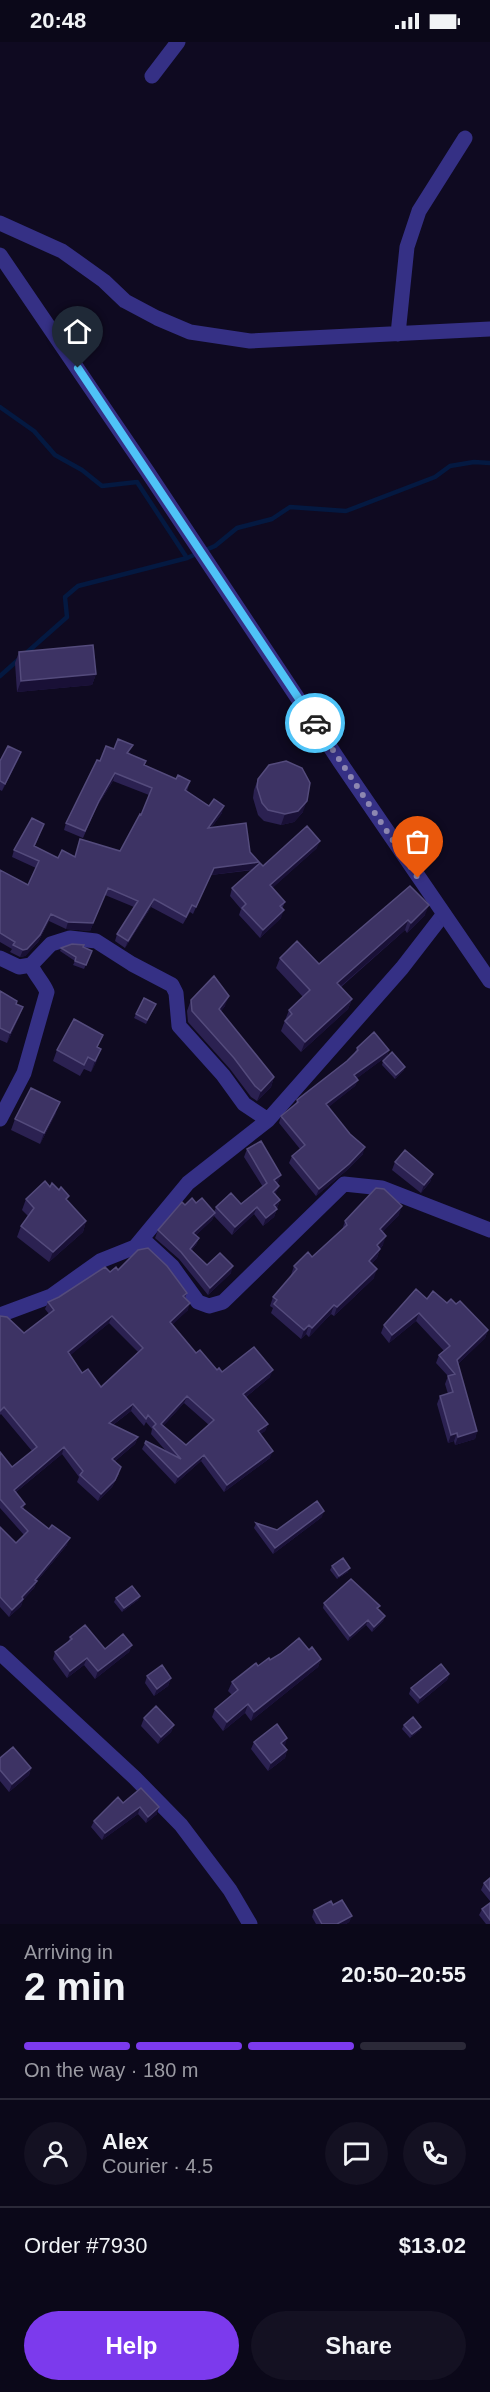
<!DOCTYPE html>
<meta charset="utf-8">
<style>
:root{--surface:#0b0819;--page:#141122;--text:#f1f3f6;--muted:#9a9aa2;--line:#2b2938;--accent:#7c3aed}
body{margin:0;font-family:Helvetica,sans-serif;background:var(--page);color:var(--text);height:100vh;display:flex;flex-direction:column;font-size:22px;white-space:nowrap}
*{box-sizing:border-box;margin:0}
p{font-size:20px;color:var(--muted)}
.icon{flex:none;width:33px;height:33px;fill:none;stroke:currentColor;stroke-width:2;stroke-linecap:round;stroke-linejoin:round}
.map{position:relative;height:1882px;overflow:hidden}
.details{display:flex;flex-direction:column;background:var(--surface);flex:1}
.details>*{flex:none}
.pin{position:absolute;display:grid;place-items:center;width:51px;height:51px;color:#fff;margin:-62px -26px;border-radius:50% 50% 50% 0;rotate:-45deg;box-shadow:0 0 6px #0007}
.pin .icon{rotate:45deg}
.courier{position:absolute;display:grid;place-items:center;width:60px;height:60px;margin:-30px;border:4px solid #4fc3f7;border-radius:50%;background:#fff;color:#222;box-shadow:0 2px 8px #0007}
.summary em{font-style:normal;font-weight:800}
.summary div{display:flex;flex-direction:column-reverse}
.summary{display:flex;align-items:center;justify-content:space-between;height:102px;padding:0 24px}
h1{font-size:39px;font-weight:800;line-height:45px}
.bar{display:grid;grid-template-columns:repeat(4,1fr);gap:9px 6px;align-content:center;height:72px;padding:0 24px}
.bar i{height:8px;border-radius:4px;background:var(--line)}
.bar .selected{background:var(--accent)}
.bar p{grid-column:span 4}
.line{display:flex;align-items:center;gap:15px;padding:0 24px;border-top:2px solid var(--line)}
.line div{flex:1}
.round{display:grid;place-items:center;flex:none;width:63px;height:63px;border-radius:32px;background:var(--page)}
.button{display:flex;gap:12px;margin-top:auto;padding:12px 24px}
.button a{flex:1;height:69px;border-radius:36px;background:var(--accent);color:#fff;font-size:24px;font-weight:800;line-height:69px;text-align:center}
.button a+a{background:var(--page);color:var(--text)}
.status{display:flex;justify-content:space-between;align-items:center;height:42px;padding:0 30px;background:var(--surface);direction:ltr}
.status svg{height:16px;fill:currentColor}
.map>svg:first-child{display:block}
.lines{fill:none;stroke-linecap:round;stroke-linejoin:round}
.stream{stroke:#041941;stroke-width:4.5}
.minor{stroke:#353085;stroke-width:15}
.tertiary{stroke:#353085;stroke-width:15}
.wall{fill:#2b2151;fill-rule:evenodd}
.shaded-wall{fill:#191036}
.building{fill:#3d3364;stroke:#544b7c;stroke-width:1.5;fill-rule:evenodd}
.done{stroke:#8d87b1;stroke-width:6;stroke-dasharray:0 10.8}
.route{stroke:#4fc3f7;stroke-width:8}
</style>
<div class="status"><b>20:48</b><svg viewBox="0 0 49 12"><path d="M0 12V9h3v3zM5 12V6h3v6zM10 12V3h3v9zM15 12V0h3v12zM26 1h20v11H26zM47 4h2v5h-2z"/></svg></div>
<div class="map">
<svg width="490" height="1882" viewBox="0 0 490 1882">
<rect width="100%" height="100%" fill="#0f0a21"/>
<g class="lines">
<path class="stream" d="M0,365L34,389L55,413L82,428L102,444L137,440L187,516
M24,613L67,575L65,555L78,544L187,516L215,504L237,486L272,477L290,465L346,469L435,435L450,424L474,420L490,421
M0,634L18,618"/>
<path class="minor" d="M152,34L178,0
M0,181L62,209L104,239L125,259L157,276L190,290L250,299L490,287
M398,292L407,205L419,169L465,96
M0,916L19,925L31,923L51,902L70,896L96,899L132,922L172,943L176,951L179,984L223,1033L244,1062L268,1078
M0,1077L24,1031L47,950C43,940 35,933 31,923
M135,1205L148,1202L172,1224L198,1260L209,1264L223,1260L344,1142L382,1146L490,1188
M0,1273L51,1254L100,1219L135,1205L188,1141L268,1078L402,926L443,873
M0,1611L135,1736L181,1783L230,1848L250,1882"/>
<path class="tertiary" d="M0,213L147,429L340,720L490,939"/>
</g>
<path class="wall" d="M19,610L96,632L92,643L17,650L15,621Z
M114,707L131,711L129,712L144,723L176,737L190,739L187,749L209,764L222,771L211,786L250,810L259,820L258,824H263L317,806L272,846L285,860L282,867L281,876L260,896L239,873L241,867L230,854L232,846L253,828L211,833L193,872L190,870L183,882L151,865L125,906L115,899L117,892L134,865L105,853L90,889L66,887L49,879L38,900L25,914L20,915L10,910L12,907L0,900V828L28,843L36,826L12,815L14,808L44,782L35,804L58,816L75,815L80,797L120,809L141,773L149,753L113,739L96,766L83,796L64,788L66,781L100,719Z
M21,710L18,718L2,749L0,748V719Z
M258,737L303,770L294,780L281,783L264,779L258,773L253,756L254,748Z
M410,844L425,873L407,891L405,888L341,945L352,957L348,967L301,1010L281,989L289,968L303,955L276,926L280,916L319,922Z
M83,905L92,909L84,927L73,923L75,919L60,909L61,906Z
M0,949L16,962L23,965L19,975L7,1001L0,998Z
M191,958L225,964L221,969L274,1035L271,1045L257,1059L251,1055L230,1027L188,980L187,969Z
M154,966L146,982L134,976L136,972Z
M98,1005L97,1018L91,1030L84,1027L80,1034L53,1019L57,1008Z
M357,1006L389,1008L387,1014L357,1036L358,1038L355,1044L328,1065L363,1112L346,1129L316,1154L289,1121L292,1114L300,1107L279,1081L281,1074L295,1063L297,1058L347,1019L354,1012Z
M383,1019L404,1028L395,1037L382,1023Z
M56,1071L40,1102L11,1088L15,1077Z
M247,1107L281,1133L277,1142L276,1151L275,1152L280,1158L274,1175L263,1184L254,1172L232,1193L214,1174L212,1178L196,1193L199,1196L196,1203L192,1208L207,1223L231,1231L208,1253L179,1217L155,1196L158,1188L185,1163L196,1161L214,1170L216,1165L241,1162L263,1145L244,1115Z
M395,1120L433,1132L430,1140L421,1151L392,1128Z
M50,1145L68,1159L86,1179L83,1190L49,1220L17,1195L21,1184L28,1174L22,1168L26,1157Z
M399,1173L382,1190L383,1203L380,1207L377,1216L372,1221L374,1236L334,1274L331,1272L309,1295L306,1292L301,1297L271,1271L273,1266L270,1264L273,1255L292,1233H291L294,1224L312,1215L342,1188L345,1179Z
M118,1228L187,1251L185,1256L188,1268L172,1282L196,1311L217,1328L222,1330L270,1335L246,1355L268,1382L265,1389L260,1392L270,1416L224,1450L201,1419L175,1442L142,1407L145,1401L166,1409L151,1392L152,1387L146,1380L144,1384L131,1369L113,1383L138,1395L135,1402L114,1420L119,1432L112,1445L98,1459L77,1440L79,1435L62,1412L16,1450L25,1462L23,1467L67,1503L37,1539L34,1546L23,1558L21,1564L9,1575L0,1565V1485L16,1501L24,1493L0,1466V1410L12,1425L32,1409L1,1372L0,1373V1274L24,1291L49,1272L45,1267L48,1260L110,1230ZM109,1281L138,1310L101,1345L82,1331L70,1313ZM184,1361L209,1383L186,1403L163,1384Z
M427,1257L456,1262L488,1288L485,1296L458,1322L477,1389L475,1397L455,1403L454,1399L448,1401L437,1362L440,1354L448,1352L445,1342L448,1334L436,1321L439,1313L444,1309L416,1279L389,1301L381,1291L384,1283Z
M322,1475L273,1512L254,1486L256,1481L277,1488Z
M332,1524L348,1530L337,1537L330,1528Z
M140,1554L138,1558L122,1570L114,1560L116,1556Z
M324,1561L380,1564L378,1567L385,1574L383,1579L372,1590L366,1583L348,1599L323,1566Z
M70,1595L105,1607L132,1603L129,1610L95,1637L84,1623L67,1636L53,1617L55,1610L68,1600Z
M309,1608L321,1617L318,1625L251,1679L245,1671L223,1689L212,1675L215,1667L232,1653L228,1649L232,1640L258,1624L270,1618Z
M449,1632L447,1638L418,1662L409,1652L411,1646Z
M147,1634L171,1636L168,1644L154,1654L145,1641Z
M144,1676L174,1683L171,1690L158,1702L141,1684Z
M404,1683L420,1688L410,1696L402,1687Z
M254,1700L285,1704L287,1708L285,1716L268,1729L251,1707Z
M0,1716L31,1726L29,1733L9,1750L0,1739Z
M141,1746L157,1772L146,1781L138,1772L102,1798L91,1785L94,1779L123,1761Z
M490,1836V1859L481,1848L484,1841Z
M490,1861V1882H486L479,1873L482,1867Z
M314,1868L352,1874L349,1880L346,1882H316L312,1875Z"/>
<path class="shaded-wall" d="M96,632L92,643L17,650L21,639Z
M21,710L18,718L2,749L5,742Z
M115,731L113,739L96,766L83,796L99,759Z
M307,759L303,770L294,780L281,783L285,772Z
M224,764L222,771L206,793L208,786Z
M320,799L317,806L267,851L270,843Z
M259,820L256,827L211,833L193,872L214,826Z
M105,853L90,889L66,887L68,880Z
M154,857L151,865L125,906L128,899Z
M429,863L425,873L407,891L411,881Z
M284,868L281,876L260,896L263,888Z
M51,872L49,879L38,900L25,914L20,915L23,908Z
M408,878L405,888L333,951L337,941Z
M229,954L225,964L215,977L219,967Z
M352,957L348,967L301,1010L305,1000Z
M23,965L19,975L7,1001L10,991Z
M101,1007L97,1018L91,1030L95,1019Z
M389,1008L387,1014L352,1040L354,1033Z
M405,1025L404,1028L395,1037L396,1033Z
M274,1035L271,1045L257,1059L261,1049Z
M358,1038L355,1044L324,1069L326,1062Z
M60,1060L56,1071L40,1102L44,1091Z
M365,1105L363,1112L346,1129L316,1154L319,1147Z
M433,1132L430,1140L421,1151L424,1143Z
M281,1133L278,1141L272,1146L274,1138Z
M279,1144L276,1151L270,1157L273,1150Z
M280,1158L277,1166L271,1171L274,1163Z
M402,1164L399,1173L377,1196L380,1187Z
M257,1165L254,1172L232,1193L235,1185Z
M277,1167L274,1175L263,1184L266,1176Z
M215,1171L212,1178L191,1198L193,1191Z
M86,1179L83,1190L49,1220L53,1210Z
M386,1194L383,1203L374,1213L377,1203Z
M199,1196L196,1203L187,1214L190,1207Z
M380,1207L377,1216L366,1228L369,1219Z
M233,1224L231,1231L208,1253L210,1246Z
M377,1227L374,1236L334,1274L337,1265Z
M190,1261L188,1268L168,1287L170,1280Z
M334,1263L331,1272L309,1295L312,1286Z
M419,1271L416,1279L389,1301L392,1293Z
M112,1274L109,1281L66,1317L68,1310Z
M309,1283L306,1292L301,1297L304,1288Z
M488,1288L485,1296L454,1326L457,1318Z
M273,1328L270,1335L241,1359L243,1352Z
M187,1354L184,1361L159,1389L161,1382Z
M133,1362L131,1369L106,1388L109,1381Z
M268,1382L265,1389L256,1396L258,1389Z
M477,1389L475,1397L455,1403L458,1395Z
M457,1391L454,1399L448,1401L451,1393Z
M138,1395L135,1402L109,1424L112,1417Z
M64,1405L62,1412L11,1454L14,1448Z
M273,1409L270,1416L224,1450L227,1443Z
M204,1413L201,1419L175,1442L178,1435Z
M121,1425L112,1445L98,1459L101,1452Z
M324,1469L322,1475L273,1512L275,1506Z
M70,1496L67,1503L36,1540L34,1546L23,1558L21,1564L9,1575L12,1568Z
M350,1526L348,1530L337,1537L339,1534Z
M140,1554L138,1558L122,1570L124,1566Z
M385,1574L383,1579L372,1590L374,1585Z
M368,1578L366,1583L348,1599L350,1594Z
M132,1603L129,1610L95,1637L98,1629Z
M87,1616L84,1623L67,1636L70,1629Z
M321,1617L318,1625L251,1679L254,1670Z
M449,1632L447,1638L418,1662L420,1656Z
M171,1636L168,1644L154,1654L157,1647Z
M248,1662L245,1671L223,1689L227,1680Z
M174,1683L171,1690L158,1702L161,1695Z
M421,1685L420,1688L410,1696L412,1692Z
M287,1696L285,1704L279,1708L281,1701Z
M287,1708L285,1716L268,1729L271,1721Z
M31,1726L29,1733L9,1750L12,1742Z
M140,1765L138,1772L102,1798L105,1791Z
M159,1765L157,1772L146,1781L148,1775Z
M352,1874L349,1880L346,1882H337Z"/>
<path class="building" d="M93,603L96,632L21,639L19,610Z
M118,697L133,703L127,711L146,719L144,723L176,737L178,733L190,739L185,748L209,764L214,757L224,764L208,786L246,781L250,810L259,820L214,826L196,865L192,863L186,875L154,857L128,899L117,892L138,859L108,846L93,881L68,880L51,872L40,893L27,907L23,908L13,903L15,900L0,891V828L28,843L39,819L14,808L32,776L44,782L34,804L58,816L62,808L75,815L80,797L120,809L140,772L141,773L152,746L115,731L99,759L85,789L66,781L97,718L100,719L106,704L114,707Z
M8,704L21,710L5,742L0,739V719Z
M286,719L302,726L310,741L307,759L298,769L285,772L268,768L262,761L257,745L258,737L269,723Z
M307,784L320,799L270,843L285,860L280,864L284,868L263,888L242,866L246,862L232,846L260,821L263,824Z
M410,844L429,863L411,881L408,878L337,941L352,957L305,1000L285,979L292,972L289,968L310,948L280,916L297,899L319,922Z
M72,902L84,903L83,905L92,909L86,923L75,919L76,915L61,906Z
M214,934L229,954L219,967L274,1035L261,1049L255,1044L234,1016L192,969L191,958Z
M0,949L17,959L16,962L23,965L10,991L0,986Z
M144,956L156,962L147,978L136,972Z
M74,977L103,993L97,1005L101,1007L95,1019L88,1015L84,1023L57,1008Z
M374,990L389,1008L354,1033L358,1038L326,1062L350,1092L365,1105L349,1122L319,1147L292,1114L305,1103L281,1074L298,1060L297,1058L347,1019L358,1008L357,1006Z
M392,1010L405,1025L396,1033L383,1019Z
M31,1046L60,1060L44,1091L15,1077Z
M261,1099L281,1133L274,1138L279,1144L273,1150L280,1158L274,1163L277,1167L266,1176L257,1165L235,1185L216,1165L231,1151L241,1162L267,1141L247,1107Z
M405,1108L433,1132L424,1143L395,1120Z
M45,1139L50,1145L52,1141L59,1148L61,1145L69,1154L66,1157L86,1179L53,1210L21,1184L34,1166L26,1157Z
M376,1146L384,1147L402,1164L380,1187L386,1194L377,1203L380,1207L369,1219L377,1227L337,1265L334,1263L312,1286L309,1283L304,1288L274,1262L277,1258L273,1255L297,1227L294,1224L308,1210L312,1215L347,1183L345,1179Z
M192,1156L196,1161L202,1156L215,1171L193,1191L199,1196L190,1207L207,1223L220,1211L233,1224L210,1246L181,1210L158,1188L182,1160L185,1163Z
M148,1206L167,1224L187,1251L183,1254L190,1261L170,1280L196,1311L200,1308L217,1328L219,1326L222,1330L254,1305L273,1328L243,1352L268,1382L258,1389L273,1409L227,1443L204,1413L178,1435L145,1401L146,1399L181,1417L153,1385L156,1382L148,1373L146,1377L133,1362L109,1381L138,1395L112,1417L121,1425L115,1438L101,1452L80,1433L83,1429L64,1405L14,1448L25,1462L21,1465L49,1487L52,1483L70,1496L35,1538L37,1539L22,1555L23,1557L12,1568L0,1555V1485L16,1501L28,1489L0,1457V1410L12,1425L37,1405L4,1365L0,1369V1274L7,1275L24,1291L54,1268L48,1260L59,1255L105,1225L110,1230L116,1225L118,1228L138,1208ZM112,1274L143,1306L101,1345L88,1327L82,1331L68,1310ZM187,1354L214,1378L186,1403L161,1382Z
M416,1247L427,1257L433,1249L447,1261L451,1257L456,1262L460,1259L488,1288L457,1318L477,1389L458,1395L457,1391L451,1393L440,1354L453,1350L448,1334L455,1332L439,1313L450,1304L419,1271L392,1293L384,1283Z
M317,1459L324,1469L275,1506L256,1481L277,1488Z
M343,1516L350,1526L339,1534L332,1524Z
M351,1537L380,1564L377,1566L385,1574L374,1585L368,1578L350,1594L324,1561Z
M132,1544L140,1554L124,1566L116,1556Z
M85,1583L105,1607L123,1592L132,1603L98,1629L87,1616L70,1629L55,1610L72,1597L70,1595Z
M299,1596L309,1608L312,1605L321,1617L254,1670L248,1662L227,1680L215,1667L238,1648L232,1640L256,1621L258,1624L269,1616L270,1618L280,1612Z
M441,1622L449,1632L420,1656L411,1646Z
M162,1623L171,1636L157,1647L147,1634Z
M156,1664L174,1683L161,1695L144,1676Z
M413,1675L421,1685L412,1692L404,1683Z
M277,1682L287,1696L281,1701L287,1708L271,1721L254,1700Z
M13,1705L31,1726L12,1742L0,1728V1716Z
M141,1746L159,1765L148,1775L140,1765L105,1791L94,1779L118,1755L123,1761Z
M490,1836V1849L484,1841Z
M342,1858L352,1874L337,1882H322L314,1868L331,1859L333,1863Z
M490,1861V1878L482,1867Z"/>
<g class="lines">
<path class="done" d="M315,681L418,836"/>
<path class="route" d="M78,326L315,681"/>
</g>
</svg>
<div class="pin" style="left:418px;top:836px;background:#ea580c"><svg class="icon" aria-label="bag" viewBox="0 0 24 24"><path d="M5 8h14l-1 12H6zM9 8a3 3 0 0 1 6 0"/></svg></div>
<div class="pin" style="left:78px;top:326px;background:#1f2937"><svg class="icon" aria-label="home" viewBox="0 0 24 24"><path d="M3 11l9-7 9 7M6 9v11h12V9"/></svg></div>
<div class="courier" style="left:315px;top:681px"><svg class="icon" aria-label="car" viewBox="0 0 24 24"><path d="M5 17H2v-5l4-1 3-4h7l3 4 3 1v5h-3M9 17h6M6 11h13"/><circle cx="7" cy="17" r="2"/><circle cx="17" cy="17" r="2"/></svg></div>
</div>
<section class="details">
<div class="summary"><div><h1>2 min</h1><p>Arriving in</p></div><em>20:50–20:55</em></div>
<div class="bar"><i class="selected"></i><i class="selected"></i><i class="selected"></i><i></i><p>On the way · 180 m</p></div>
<div class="line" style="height:108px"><a class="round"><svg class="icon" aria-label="person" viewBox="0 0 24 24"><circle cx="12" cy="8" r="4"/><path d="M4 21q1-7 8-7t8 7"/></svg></a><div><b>Alex</b><p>Courier · 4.5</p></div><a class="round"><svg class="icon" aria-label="chat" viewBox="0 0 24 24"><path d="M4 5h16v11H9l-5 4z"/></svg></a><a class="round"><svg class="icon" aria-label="phone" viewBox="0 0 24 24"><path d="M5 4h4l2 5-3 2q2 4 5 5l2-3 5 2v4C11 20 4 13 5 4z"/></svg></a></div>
<div class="line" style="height:78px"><div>Order #7930</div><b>$13.02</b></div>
<div class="button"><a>Help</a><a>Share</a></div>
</section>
